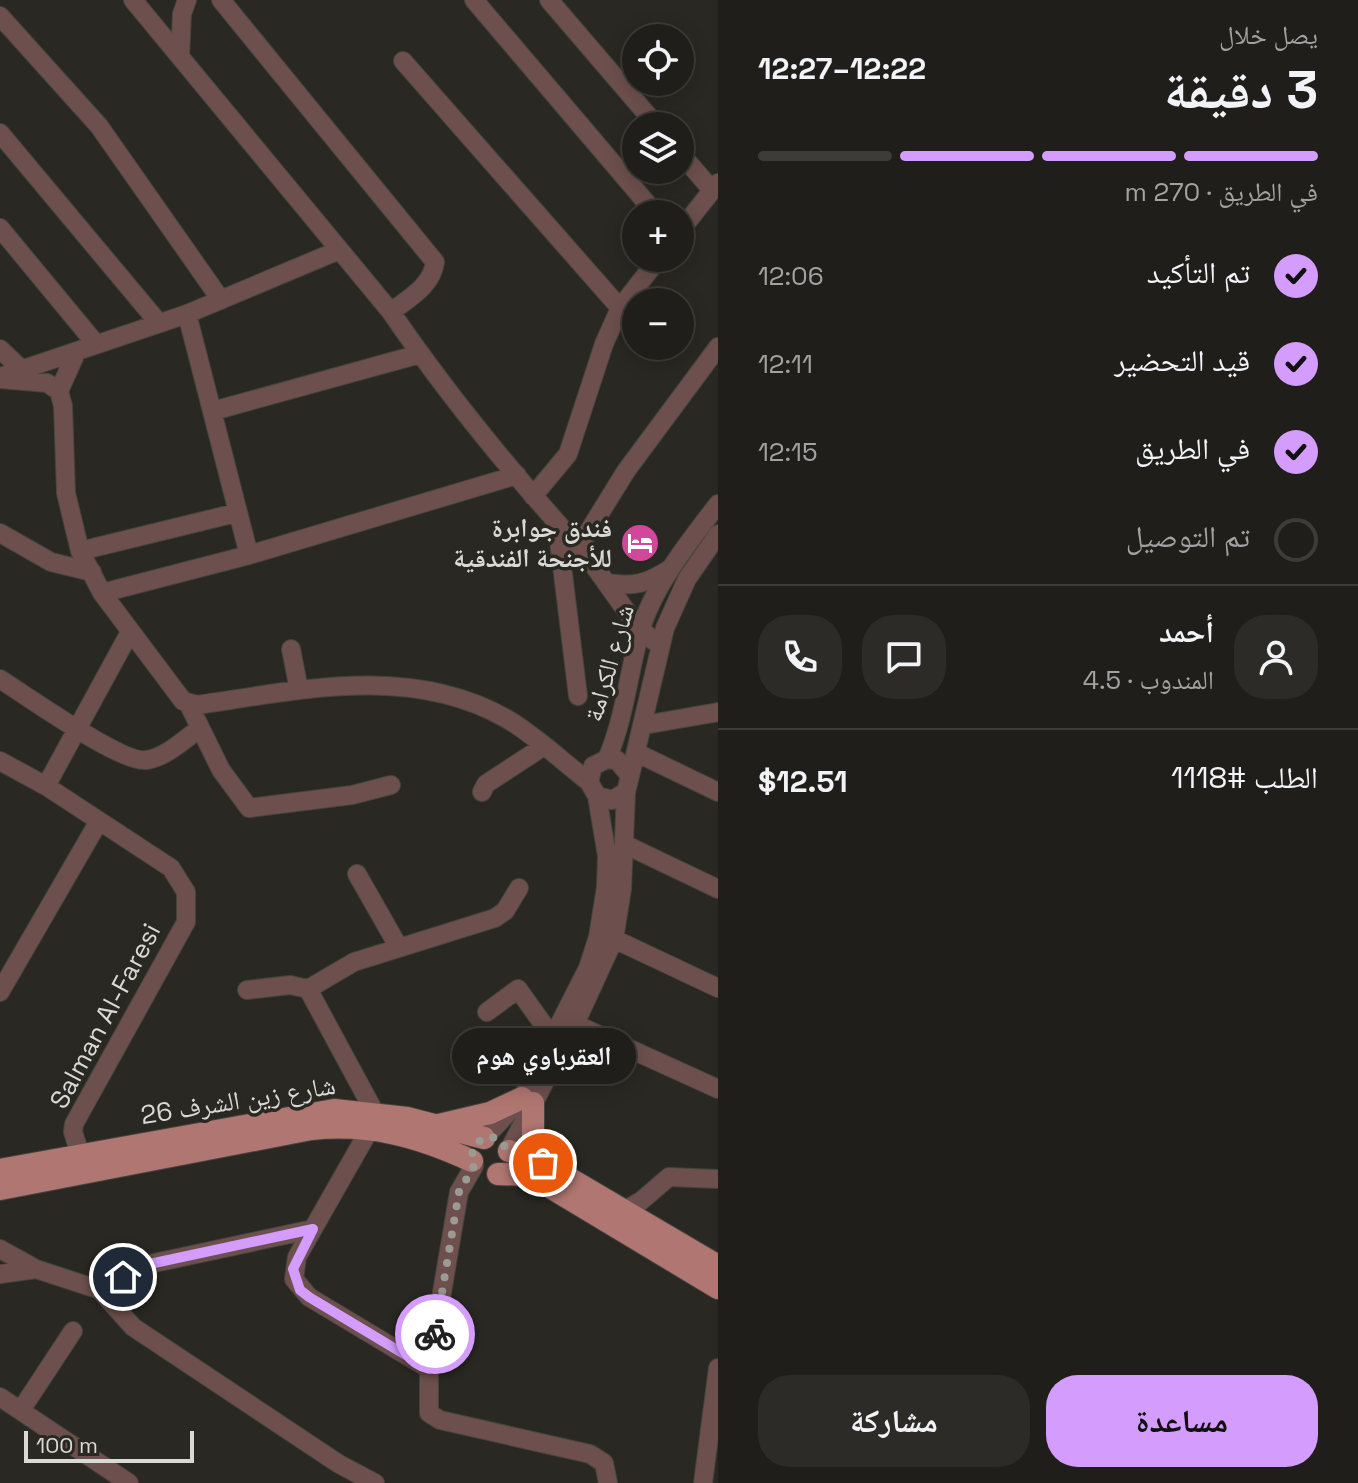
<!DOCTYPE html>
<html lang="ar">
<meta charset="utf-8">
<style>
:root{--surface:#1f1e1a;--page:#2c2b27;--text:#f1f3f6;--muted:#a1a2a2;--line:#3c3c39;--accent:#d39cfd}
body{margin:0;font-family:"Space Grotesk","Noto Naskh Arabic",sans-serif;background:var(--page);color:var(--text);direction:rtl;height:100vh;display:flex;flex-direction:column;font-size:30px;white-space:nowrap}
*{box-sizing:border-box;margin:0}
p{font-size:26px;color:var(--muted)}
.icon{flex:none;width:44px;height:44px;fill:none;stroke:currentColor;stroke-width:2;stroke-linecap:round;stroke-linejoin:round}
.map{position:relative;flex:1;overflow:hidden;direction:ltr}
.panel{display:flex;flex-direction:column;background:var(--surface);width:640px}
.panel>*{flex:none}
.fabs{position:absolute;left:622px;top:24px;display:grid;gap:16px}
.fabs a{display:grid;place-items:center;width:72px;height:72px;border-radius:50%;background:var(--surface);box-shadow:0 4px 20px #0003,0 0 0 2px var(--line);font-size:40px}
.scale{position:absolute;left:24px;bottom:20px;width:170px;box-sizing:border-box;padding-left:8px;border:4px solid #d9d9d5;border-top:0;font-size:22px;line-height:28px;white-space:nowrap;color:#d9d9d5;-webkit-text-stroke:6px #292822;paint-order:stroke}
.pin{position:absolute;display:grid;place-items:center;width:68px;height:68px;color:#fff;margin:-34px;border:4px solid #fff;border-radius:50%;box-shadow:0 2px 8px #0007}
.courier{position:absolute;display:grid;place-items:center;width:80px;height:80px;margin:-40px;border:6px solid #d39cfd;border-radius:50%;background:#fff;color:#222;box-shadow:0 2px 10px #0007}
.bubble{position:absolute;height:56px;border-radius:28px;background:var(--surface);box-shadow:0 4px 20px #0003,0 0 0 2px var(--line);font-size:26px;font-weight:700;line-height:56px;text-align:center;direction:rtl}
.head em{font-style:normal;font-weight:700}
.head div{display:flex;flex-direction:column-reverse}
.head{display:flex;align-items:center;justify-content:space-between;height:136px;padding:0 40px}
h1{font-size:52px;font-weight:700;line-height:60px}
.bar{display:grid;grid-template-columns:repeat(4,1fr);gap:12px 8px;align-content:center;height:96px;padding:0 40px}
.bar i{height:10px;border-radius:6px;background:var(--line)}
.bar .on{background:var(--accent)}
.bar p{grid-column:span 4}
.line{display:flex;align-items:center;gap:20px;padding:0 40px;border-top:2px solid var(--line)}
.line div{flex:1}
.round{display:grid;place-items:center;flex:none;width:84px;height:84px;border-radius:32px;background:var(--page)}
ol{padding:0 40px;list-style:none}
li{display:flex;align-items:center;gap:24px;height:88px}
li p{margin-inline-start:auto}
li .icon{padding:8px;border-radius:50%;background:var(--accent);color:#111;stroke-width:4}
li:last-child{color:var(--muted)}
li i{width:44px;height:44px;border:4px solid var(--line);border-radius:50%}
.primary-button{display:flex;gap:16px;margin-top:auto;padding:16px 40px}
.primary-button a{flex:1;height:92px;border-radius:32px;background:var(--accent);color:#111;font-size:32px;font-weight:700;line-height:92px;text-align:center}
.primary-button a+a{background:var(--page);color:var(--text)}
main{display:flex;flex:1;min-height:0}
.map>svg:first-child{display:block}
.lines{fill:none;stroke-linecap:round;stroke-linejoin:round}
.minor-casing{stroke:#45443f;stroke-width:20}
.major-casing{stroke:#45443f;stroke-width:24}
.minor{stroke:#6d504d;stroke-width:18}
.major{stroke:#b07671;stroke-width:22}
.done{stroke:#9b9b96;stroke-width:8;stroke-dasharray:0 14.4}
.route{stroke:#d39cfd;stroke-width:10}
.labels{text-anchor:middle;dominant-baseline:central;stroke-width:7;stroke-linejoin:round;paint-order:stroke}
.poi-label{font-size:26px;font-weight:bold;fill:#d9d9d5;stroke:#292822;text-anchor:end}
.street-label{font-size:26px;fill:#d9d9d5;stroke:#292822}
</style>
<main>
<section class="panel">
<div class="head"><div><h1>3 دقيقة</h1><p>يصل خلال</p></div><em>12:22–12:27</em></div>
<div class="bar"><i class="on"></i><i class="on"></i><i class="on"></i><i></i><p>في الطريق · 270 m</p></div>
<ol>
<li><svg class="icon" aria-label="check" viewBox="0 0 24 24"><path d="M5 12l5 5 9-10"/></svg>تم التأكيد<p>12:06</p></li>
<li><svg class="icon" aria-label="check" viewBox="0 0 24 24"><path d="M5 12l5 5 9-10"/></svg>قيد التحضير<p>12:11</p></li>
<li><svg class="icon" aria-label="check" viewBox="0 0 24 24"><path d="M5 12l5 5 9-10"/></svg>في الطريق<p>12:15</p></li>
<li><i></i>تم التوصيل</li>
</ol>
<div class="line" style="height:144px"><a class="round"><svg class="icon" aria-label="person" viewBox="0 0 24 24"><circle cx="12" cy="8" r="4"/><path d="M4 21q1-7 8-7t8 7"/></svg></a><div><b>أحمد</b><p>المندوب · 4.5</p></div><a class="round"><svg class="icon" aria-label="chat" viewBox="0 0 24 24"><path d="M4 5h16v11H9l-5 4z"/></svg></a><a class="round"><svg class="icon" aria-label="phone" viewBox="0 0 24 24"><path d="M5 4h4l2 5-3 2q2 4 5 5l2-3 5 2v4C11 20 4 13 5 4z"/></svg></a></div>
<div class="line" style="height:104px"><div>الطلب #1118</div><b>$12.51</b></div>
<div class="primary-button"><a>مساعدة</a><a>مشاركة</a></div>
</section>
<div class="map">
<svg width="718" height="1483" viewBox="0 0 718 1483">
<rect width="100%" height="100%" fill="#292822"/>
<g class="lines">
<g class="minor-casing">
<path id="minor" d="M133,0L391,312C447,394 511,472 578,546C607,578 625,619 659,645
M221,0L435,262C432,286 409,298 391,312
M474,0L656,214
M549,0L657,126
M0,16L99,126L221,300
M180,57L182,14L187,0
M403,61L620,308
M0,133L158,322
M680,153L712,190
M0,228L96,344
M680,231L718,183
M187,314L249,555
M0,349L21,369
M0,377L187,314L337,251
M0,379L47,383L59,391L63,406L66,493L80,551L102,593L183,701L197,705C300,690 411,664 507,719C536,736 562,761 589,782
M59,391L77,351
M213,411L420,354
M533,496L568,454L604,344L620,308L659,258
M557,525L578,696
M0,533L51,562L92,572
M579,547L626,471L718,347
M80,551L236,513
M606,583C634,587 647,584 671,568
M102,593L249,555L517,475
M291,649L299,690
M0,679C25,695 122,764 146,760C165,758 185,739 200,728
M188,703L221,770L249,808L352,795L391,785
M644,725L718,712
M637,753L718,792
M607,759C625,717 628,675 640,632C653,586 689,542 718,504
M0,761L46,786L171,868L186,892V922L74,1124L73,1132L80,1154
M630,776L665,628L687,579L718,534
M46,786L130,632
M482,792L486,784L544,746
M624,844L718,889
M357,874L398,946
M614,939L718,988
M247,990L290,985L308,989
M0,992L99,821
M487,1012L518,989L553,1038
M575,1024L718,1089
M375,1113L308,989L354,962L495,918L505,911L519,888
M371,1127L297,1257L294,1279L309,1297L429,1369
M485,1137L522,1098L588,968L598,937L606,887L607,856L597,796
M509,1150L575,1024L614,939L622,889L626,792L630,776L617,760L607,759L593,766L589,782L597,796L612,800L626,792
M474,1166L459,1192L429,1369V1413L440,1420L590,1454L604,1463L608,1483
M622,1212L641,1201L669,1177L718,1179
M0,1249L36,1269
M0,1274L36,1269L100,1290L133,1327L339,1464L375,1483
M100,1290L145,1265L313,1229
M0,1397L129,1483
M21,1410L73,1331
M703,1483L718,1368"/>
</g>
<g class="major-casing">
<path id="major" d="M533,1103V1141L543,1163
M439,1125L490,1113L522,1098
M509,1151L543,1163L718,1266
M0,1170L334,1110L407,1118L484,1138
M498,1174L530,1175L718,1288
M0,1189L311,1129C370,1123 418,1136 472,1161"/>
</g>
<use href="#minor" class="minor"/>
<use href="#major" class="major"/>
</g>
<g class="lines">
<path class="done" d="M435,1334L459,1192L474,1166C468,1148 478,1135 497,1138L509,1151L543,1163"/>
<path class="route" d="M123,1277L145,1265L313,1229L293,1269L300,1290L309,1297L429,1369L435,1334"/>
</g>
<defs>
<g id="hotel-disc" transform="scale(2)"><circle r="9.5" fill="#d1479c" stroke="#292822"/><path d="M-6-4.5h1.5V1H6V5H4.5V3h-9V5H-6ZM-4 0a1.8 1.8 0 1 1 3.6 0ZM.5 0V-2.5h3Q6-2.5 6 0Z" fill="#fff"/></g>
</defs>
<g fill-rule="evenodd">
<use href="#hotel-disc" x="640" y="543"/>
</g>
<g class="labels">
<g class="poi-label">
<text x="612" y="528">فندق جوابرة<tspan x="612" dy="30">للأجنحة الفندقية</tspan></text>
</g>
<g class="street-label">
<text transform="translate(609 663) rotate(-74)">شارع الكرامة</text>
<text transform="translate(105 1016) rotate(-62)">Salman Al-Faresi</text>
<text transform="translate(238 1100) rotate(-9)">شارع زين الشرف 26</text>
</g>
</g>
</svg>
<div class="fabs">
<a><svg class="icon" aria-label="locate" viewBox="0 0 24 24"><circle cx="12" cy="12" r="6"/><path d="M12 2v4M12 18v4M2 12h4M18 12h4"/></svg></a>
<a><svg class="icon" aria-label="layers" viewBox="0 0 24 24"><path d="M12 4l9 5-9 5-9-5zM3 14l9 5 9-5"/></svg></a>
<a>+</a>
<a>−</a>
</div>
<div class="scale">100 m</div>
<div class="pin" style="left:543px;top:1163px;background:#ea580c"><svg class="icon" aria-label="bag" viewBox="0 0 24 24"><path d="M5 8h14l-1 12H6zM9 8a3 3 0 0 1 6 0"/></svg></div>
<div class="pin" style="left:123px;top:1277px;background:#1f2937"><svg class="icon" aria-label="home" viewBox="0 0 24 24"><path d="M3 11l9-7 9 7M6 9v11h12V9"/></svg></div>
<div class="courier" style="left:435px;top:1334px"><svg class="icon" aria-label="bike" viewBox="0 0 24 24"><circle cx="6" cy="16" r="4"/><circle cx="18" cy="16" r="4"/><path d="M6 16l4-8h5l3 8M10 8l3 8H6M13 5h3"/></svg></div>
<div class="bubble" style="left:452px;top:1028px;width:184px">العقرباوي هوم</div>
</div>
</main>
